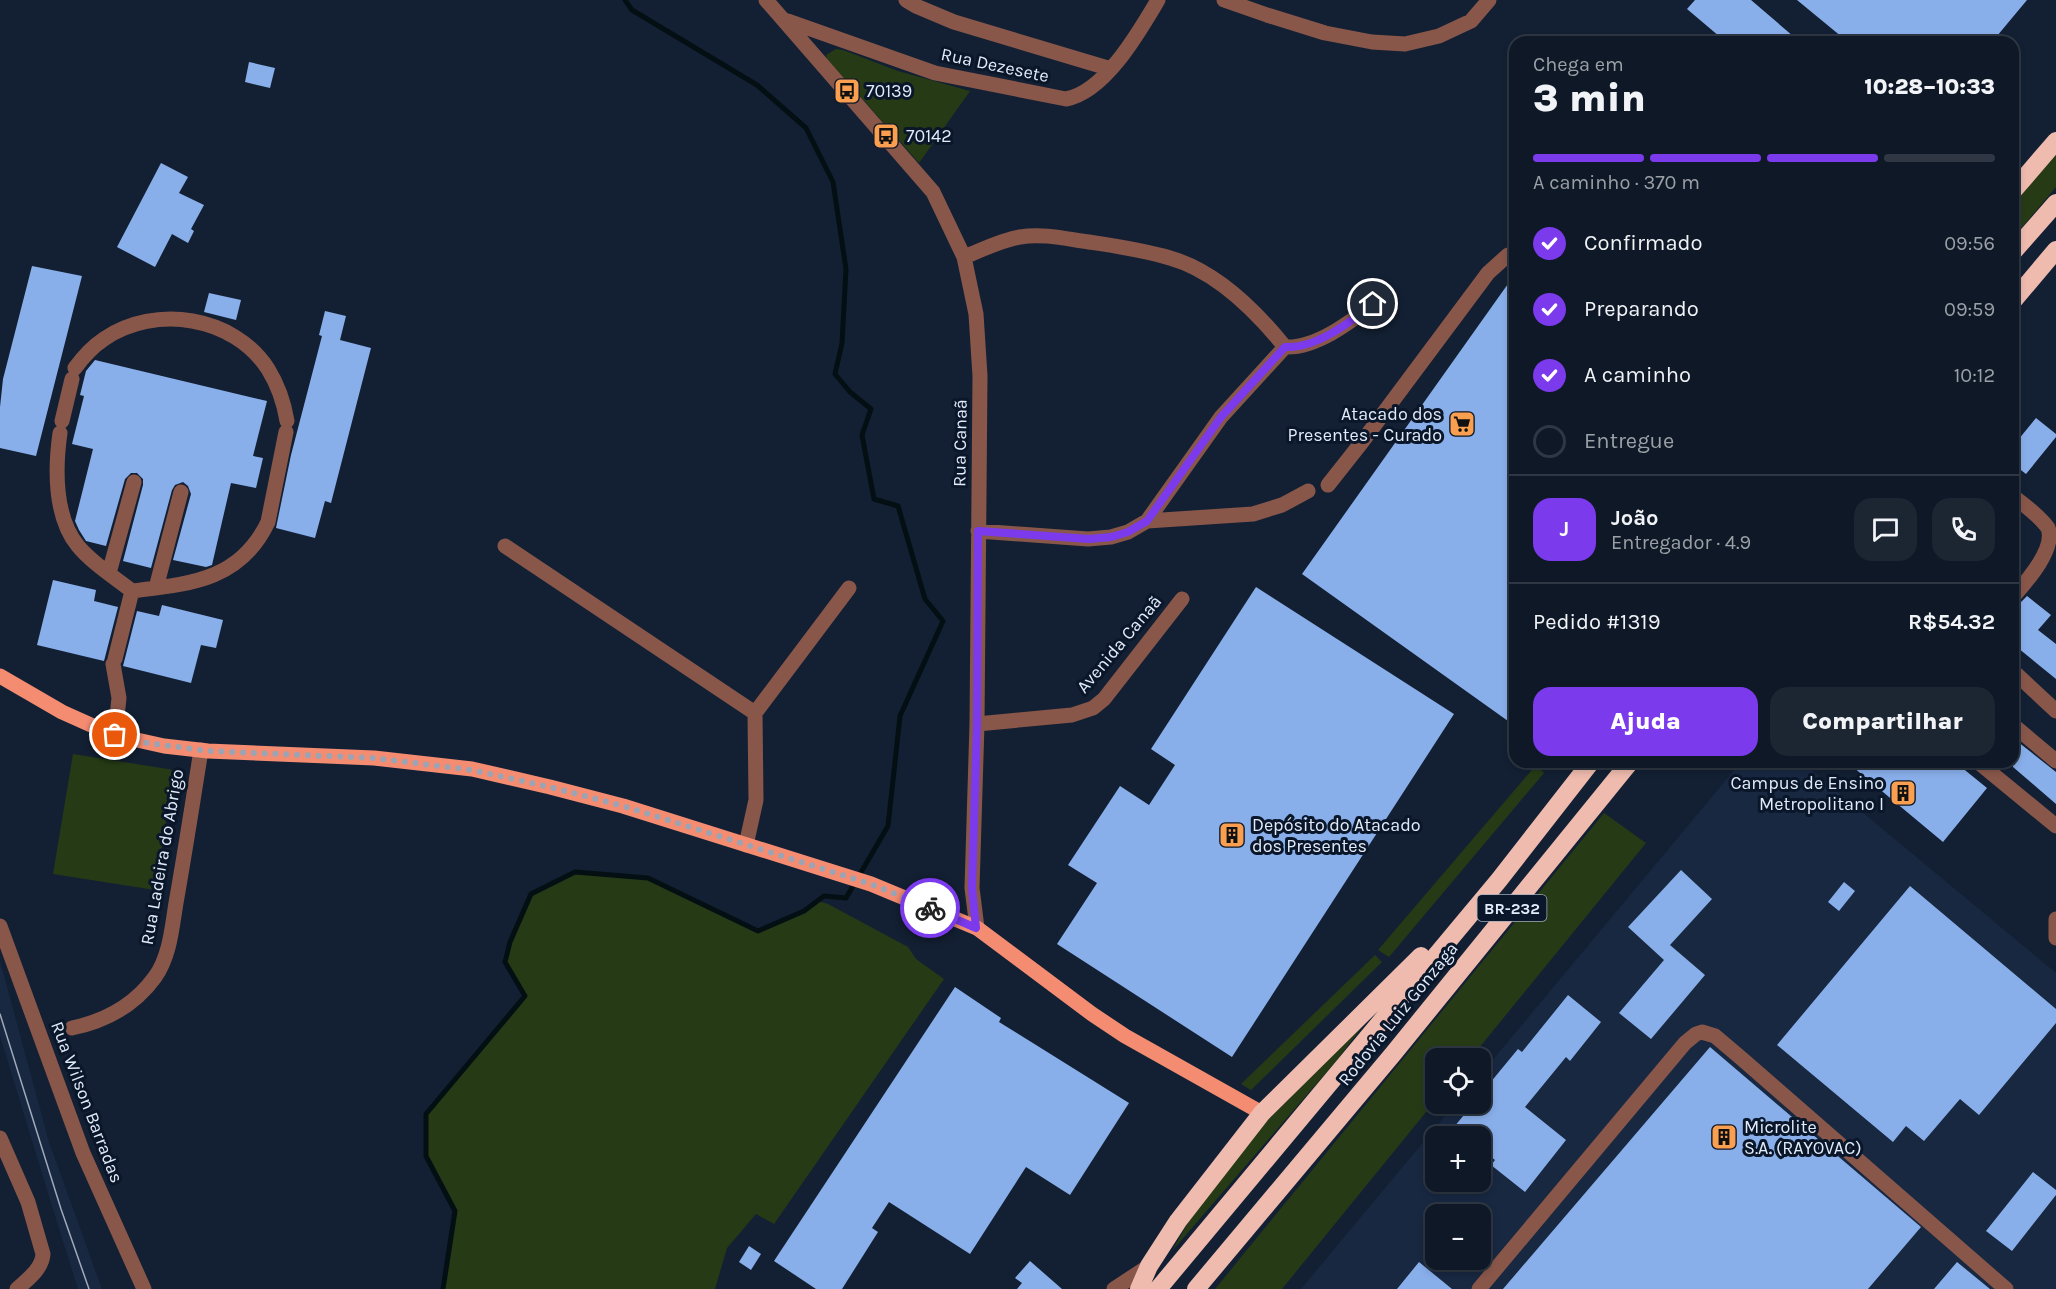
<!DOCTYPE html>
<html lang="pt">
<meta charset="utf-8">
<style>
:root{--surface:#0e1826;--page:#1c2532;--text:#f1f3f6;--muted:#9ba0a7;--line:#2e3743;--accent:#7c3aed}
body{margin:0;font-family:Karla,sans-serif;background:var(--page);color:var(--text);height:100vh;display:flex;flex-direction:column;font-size:22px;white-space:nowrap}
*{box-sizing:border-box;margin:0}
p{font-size:20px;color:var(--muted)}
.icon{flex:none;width:33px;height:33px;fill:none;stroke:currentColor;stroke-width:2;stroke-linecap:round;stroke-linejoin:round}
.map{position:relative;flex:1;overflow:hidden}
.panel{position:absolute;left:1509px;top:36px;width:510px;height:732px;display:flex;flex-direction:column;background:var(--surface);border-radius:18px;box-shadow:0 3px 9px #0003,0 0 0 2px var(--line)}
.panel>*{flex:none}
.buttons{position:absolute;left:1425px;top:1048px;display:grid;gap:12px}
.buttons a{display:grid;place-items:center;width:66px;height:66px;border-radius:12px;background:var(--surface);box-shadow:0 3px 9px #0003,0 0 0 2px var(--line);font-size:30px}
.pin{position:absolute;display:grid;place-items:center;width:51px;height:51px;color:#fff;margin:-26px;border:3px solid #fff;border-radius:50%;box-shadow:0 2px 6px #0007}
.courier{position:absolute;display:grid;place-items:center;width:60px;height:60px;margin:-30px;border:4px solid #7c3aed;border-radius:50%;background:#fff;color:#222;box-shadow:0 2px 8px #0007}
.headline em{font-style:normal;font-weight:800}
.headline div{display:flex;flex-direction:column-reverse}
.headline{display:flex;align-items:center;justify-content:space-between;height:102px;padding:0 24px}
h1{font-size:39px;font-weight:800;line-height:45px}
.bar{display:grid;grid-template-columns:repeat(4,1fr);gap:9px 6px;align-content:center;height:72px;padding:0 24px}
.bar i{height:8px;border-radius:4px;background:var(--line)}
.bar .selected{background:var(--accent)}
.bar p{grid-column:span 4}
.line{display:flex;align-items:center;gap:15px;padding:0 24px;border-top:2px solid var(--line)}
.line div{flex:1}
.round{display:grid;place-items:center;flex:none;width:63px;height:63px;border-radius:18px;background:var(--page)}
ol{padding:0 24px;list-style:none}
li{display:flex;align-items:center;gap:18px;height:66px}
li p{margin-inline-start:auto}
li .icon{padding:6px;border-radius:50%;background:var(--accent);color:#fff;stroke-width:4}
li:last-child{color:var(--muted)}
li i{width:33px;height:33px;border:3px solid var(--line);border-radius:50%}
.action{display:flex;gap:12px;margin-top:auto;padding:12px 24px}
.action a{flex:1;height:69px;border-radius:18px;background:var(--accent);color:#fff;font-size:24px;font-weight:800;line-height:69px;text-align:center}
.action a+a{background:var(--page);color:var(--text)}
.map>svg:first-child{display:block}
.built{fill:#182841;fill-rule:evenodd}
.green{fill:#263b15}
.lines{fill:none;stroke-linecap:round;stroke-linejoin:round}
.stream{stroke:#040f13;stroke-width:5}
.building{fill:#89afeb}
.minor{stroke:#89574a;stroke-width:15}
.major{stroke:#f48c72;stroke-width:15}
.highway{stroke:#efbbae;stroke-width:18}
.tram{stroke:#a0aaba;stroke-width:1.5}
.done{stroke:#9aa4b4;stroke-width:6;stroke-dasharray:0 10.8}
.route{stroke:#7c3aed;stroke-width:8}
.labels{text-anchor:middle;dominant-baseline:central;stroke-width:6;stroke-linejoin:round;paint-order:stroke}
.shield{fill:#0a1629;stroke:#a1abbb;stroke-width:1.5}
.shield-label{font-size:16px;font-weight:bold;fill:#e2ebf9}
.street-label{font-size:18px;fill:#e2ebf9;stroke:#0a1629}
.poi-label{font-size:18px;fill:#e2ebf9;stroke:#0a1629;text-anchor:start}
</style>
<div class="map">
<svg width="2056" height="1289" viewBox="0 0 2056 1289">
<rect width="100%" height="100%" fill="#132033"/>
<path class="built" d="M1741,762H1802L2056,973V1289H1301L1455,1104H1480L1481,1074ZM1436,1137H1480V1182H1436ZM1436,1215H1480V1260H1436Z
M0,961L49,1142L102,1289H78L52,1206L0,1036Z"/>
<path class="green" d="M836,49L843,50L898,71L970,91L919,163L827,59L826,55Z
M2056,151V187L2013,238V201Z
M73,754L174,770L155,890L53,874Z
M1536,765L1544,773L1389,957L1378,950Z
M1604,813L1646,843L1470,1059H1436L1435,1101L1282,1289H1215Z
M575,872L648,878L758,931L804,911L817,901L828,904L908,947L916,959L944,979L774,1224L756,1214L727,1248L715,1289H443L455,1211L426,1156V1114L525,996L505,962L510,942L531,894Z
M1375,955L1382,962L1251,1090L1241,1084Z
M1366,1022L1337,1060L1172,1251L1199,1203L1266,1122Z"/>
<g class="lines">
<path class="stream" d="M443,1289L455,1211L426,1156V1114L525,996L505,962L510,942L531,894L575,872L648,878L758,931L804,911L824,896L846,898L888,826L900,716L943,621L925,599L898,506L874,499L862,435L871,409L850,392L835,374L842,343L846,269L833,182L806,128L757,85L632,10L625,0"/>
</g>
<path class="building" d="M1695,0H1751L1800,42H1726L1687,9Z
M1797,0H2027L1992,42H1848Z
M249,62L275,68L270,88L245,82Z
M161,163L188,177L179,193L204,205L191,229L194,231L188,243L172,234L155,267L117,247Z
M32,266L82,276L36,456L0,448V407L3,379Z
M1515,274V726L1302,574Z
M209,293L241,300L236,320L204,312Z
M325,311L346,316L340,340L371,348L331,503L325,501L315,538L276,528L291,455L322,336L319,335Z
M95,360L267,401L253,456L263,458L256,488L231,483L212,565L206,567L173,560L191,494L188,486L183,482L175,485L172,490L151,568L123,561L143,485V479L137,473H131L125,479L106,546L86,541L79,530L75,521L93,449L72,444L84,396L80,395L86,371Z
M2036,418L2056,434V437L2026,474L2013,464V446Z
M53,580L96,590L94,601L118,607L104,661L37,645Z
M1256,587L1454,714L1232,1057L1057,944L1097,883L1068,865L1120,786L1149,805L1175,765L1151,749Z
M2027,596L2051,615L2038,630L2056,644V679L2013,644V610Z
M162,605L223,620L216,648L201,645L191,683L123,666L137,611L159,616Z
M2013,738L2056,772V804L2013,767Z
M1847,762H1955L1987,788L1943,842Z
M1681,870L1712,899L1670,945L1705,975L1651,1039L1619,1013L1664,960L1628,927Z
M1844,882L1855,891L1839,911L1828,902Z
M1910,886L2056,1009V1023L1979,1115L1960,1099L1924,1141L1906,1126L1893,1142L1777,1045Z
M955,987L1001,1018L999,1022L1129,1103L1070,1195L1026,1167L970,1254L889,1202L872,1228L878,1232L842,1289H816L774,1261Z
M1568,995L1601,1022L1570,1061L1566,1057L1525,1107L1566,1140L1525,1192L1491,1165L1495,1160L1480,1148V1137H1466L1454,1127L1473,1104H1480V1095L1518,1049L1522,1052Z
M1710,1047L1921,1227L1868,1289H1503Z
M2033,1172L2056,1190V1195L2012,1251L1986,1231Z
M749,1246L761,1254L751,1270L739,1262Z
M1030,1261L1062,1289H1017L1022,1283L1015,1278Z
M1419,1262L1452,1289H1397Z
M1957,1262L1990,1289H1934Z"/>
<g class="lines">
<path class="minor" d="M766,0L933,192L964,257L976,314L980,376L977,724L972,888L977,928
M906,0L916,6L954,22L1111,69
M1224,0L1267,15L1325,33L1372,42L1405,44L1439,36L1471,21L1489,0
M788,21L935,73L1066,99C1105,92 1139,32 1158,0
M964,257C982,250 1001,240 1020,237C1043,233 1067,239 1089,242C1116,246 1144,250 1170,258C1216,271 1256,311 1285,347
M1285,347C1320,349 1360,314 1387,294
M75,368C83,357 92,347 104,339C155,304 234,316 268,369C278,385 284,403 287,421
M62,421L72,379
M60,433C55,468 54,517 78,546C92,563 114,577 132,591L115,659
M1328,485L1362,442L1488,273L1508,255H1515
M2013,496C2024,505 2040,516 2048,528C2056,549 2026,582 2013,597
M1147,521L1253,514L1282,505L1308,491
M978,531L1088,539L1111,537L1128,532L1147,521L1221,417L1285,347
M505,546L755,713L756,800L746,845
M109,573L134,482
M156,588L181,492
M132,591C189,584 240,581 268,522L286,432
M113,664L119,698L115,735
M2013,671L2056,711
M755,713L849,588
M977,724L1072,715L1093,708L1104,699L1182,599
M2013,725L2056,761
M1978,762L2056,826
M2056,919V938
M0,926L83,1153L144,1289
M72,1028C106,1021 134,1006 155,977C170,956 172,927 176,903C185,852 193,801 201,750
M0,1138L28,1202L43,1254C42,1269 28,1279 17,1289
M1114,1289L1149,1266
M1479,1289L1685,1043L1696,1034L1702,1032L1715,1036L1741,1058L2006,1289"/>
<path class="major" d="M0,676L62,712L91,725L128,738L164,746L208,751L374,758L472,769L550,787L623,806L871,884L977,928L1092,1014L1125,1036L1262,1113"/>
<path class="highway" d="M2013,191L2056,141
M2013,252L2056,203
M2013,301L2056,250
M1139,1289L1149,1266L1178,1221L1262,1113L1421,956
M1158,1289L1499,880L1591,762
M1196,1289L1393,1054L1630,762"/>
<path class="tram" d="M0,1014L61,1209L89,1289"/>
</g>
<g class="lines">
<path class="done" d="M115,735L148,743L208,751L374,758L472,770L550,787L623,806L871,884L930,908"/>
<path class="route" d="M930,908L976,928L972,888L977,724L978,531L1089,539L1111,537L1128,532L1147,521L1221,417L1285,347C1316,349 1350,322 1373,304"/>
</g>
<defs>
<g id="bus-square" transform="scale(1.35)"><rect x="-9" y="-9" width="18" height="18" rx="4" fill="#fa9f4f" stroke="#0a1629"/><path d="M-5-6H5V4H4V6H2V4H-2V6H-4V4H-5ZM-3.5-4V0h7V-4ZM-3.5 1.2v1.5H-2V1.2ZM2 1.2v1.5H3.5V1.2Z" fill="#111"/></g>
<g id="supermarket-square" transform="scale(1.35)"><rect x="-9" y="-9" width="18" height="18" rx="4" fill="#fa9f4f" stroke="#0a1629"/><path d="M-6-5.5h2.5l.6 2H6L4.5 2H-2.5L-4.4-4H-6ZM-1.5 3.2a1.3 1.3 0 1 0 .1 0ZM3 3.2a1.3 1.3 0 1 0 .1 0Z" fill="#111"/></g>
<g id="building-square" transform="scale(1.35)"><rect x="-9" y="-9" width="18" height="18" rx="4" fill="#fa9f4f" stroke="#0a1629"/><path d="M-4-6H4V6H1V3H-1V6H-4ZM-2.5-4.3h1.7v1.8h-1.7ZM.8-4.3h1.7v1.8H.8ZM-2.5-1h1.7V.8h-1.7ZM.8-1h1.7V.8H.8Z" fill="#111"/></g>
</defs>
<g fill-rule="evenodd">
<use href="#bus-square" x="847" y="91"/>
<use href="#bus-square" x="886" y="136"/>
<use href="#supermarket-square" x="1462" y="424"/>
<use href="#building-square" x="1903" y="793"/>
<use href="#building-square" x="1232" y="835"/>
<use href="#building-square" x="1724" y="1137"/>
</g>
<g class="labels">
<rect class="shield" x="1477.5" y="895" width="69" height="26" rx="4.5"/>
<g class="shield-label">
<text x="1512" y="908">BR-232</text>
</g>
<g class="street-label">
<text transform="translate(995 65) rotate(12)">Rua Dezesete</text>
<text transform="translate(960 443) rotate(-89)">Rua Canaã</text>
<text transform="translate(1119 644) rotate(-50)">Avenida Canaã</text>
<text transform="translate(162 857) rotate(-80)">Rua Ladeira do Abrigo</text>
<text transform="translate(1398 1014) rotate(-51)">Rodovia Luiz Gonzaga</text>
<text transform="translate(87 1102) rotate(69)">Rua Wilson Barradas</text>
</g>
<g class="poi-label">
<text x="866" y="91">70139</text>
<text x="906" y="136">70142</text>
<text x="1442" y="414" text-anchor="end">Atacado dos<tspan x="1442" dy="21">Presentes - Curado</tspan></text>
<text x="1884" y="783" text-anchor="end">Campus de Ensino<tspan x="1884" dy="21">Metropolitano I</tspan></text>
<text x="1252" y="825">Depósito do Atacado<tspan x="1252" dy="21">dos Presentes</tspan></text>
<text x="1744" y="1127">Microlite<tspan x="1744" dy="21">S.A. (RAYOVAC)</tspan></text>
</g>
</g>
</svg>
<div class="buttons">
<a><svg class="icon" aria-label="locate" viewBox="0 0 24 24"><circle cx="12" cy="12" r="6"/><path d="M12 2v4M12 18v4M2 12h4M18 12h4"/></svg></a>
<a>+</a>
<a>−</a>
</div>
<div class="pin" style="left:115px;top:735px;background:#ea580c"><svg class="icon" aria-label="bag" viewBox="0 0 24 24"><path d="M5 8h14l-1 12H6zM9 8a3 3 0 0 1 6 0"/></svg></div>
<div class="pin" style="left:1373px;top:304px;background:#1f2937"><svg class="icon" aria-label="home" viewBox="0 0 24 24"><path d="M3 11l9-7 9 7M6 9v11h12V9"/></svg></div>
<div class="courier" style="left:930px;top:908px"><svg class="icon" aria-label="bike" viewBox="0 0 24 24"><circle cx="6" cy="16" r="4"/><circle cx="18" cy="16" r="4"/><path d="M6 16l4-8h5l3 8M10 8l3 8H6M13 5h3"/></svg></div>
<section class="panel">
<div class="headline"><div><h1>3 min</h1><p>Chega em</p></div><em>10:28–10:33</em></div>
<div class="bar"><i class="selected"></i><i class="selected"></i><i class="selected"></i><i></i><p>A caminho · 370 m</p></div>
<ol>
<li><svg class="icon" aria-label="check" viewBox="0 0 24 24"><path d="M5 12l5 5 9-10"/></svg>Confirmado<p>09:56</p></li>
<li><svg class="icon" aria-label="check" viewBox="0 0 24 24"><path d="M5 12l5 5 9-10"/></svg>Preparando<p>09:59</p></li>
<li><svg class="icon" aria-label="check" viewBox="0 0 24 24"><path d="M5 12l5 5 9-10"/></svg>A caminho<p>10:12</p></li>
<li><i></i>Entregue</li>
</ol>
<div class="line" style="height:108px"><b class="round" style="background:var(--accent);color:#fff">J</b><div><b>João</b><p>Entregador · 4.9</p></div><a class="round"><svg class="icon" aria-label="chat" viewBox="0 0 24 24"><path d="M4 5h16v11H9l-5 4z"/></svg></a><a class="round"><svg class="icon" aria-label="phone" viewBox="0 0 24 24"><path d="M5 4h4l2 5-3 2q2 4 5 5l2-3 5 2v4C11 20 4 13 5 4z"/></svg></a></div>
<div class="line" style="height:78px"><div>Pedido #1319</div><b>R$54.32</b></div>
<div class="action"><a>Ajuda</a><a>Compartilhar</a></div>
</section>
</div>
